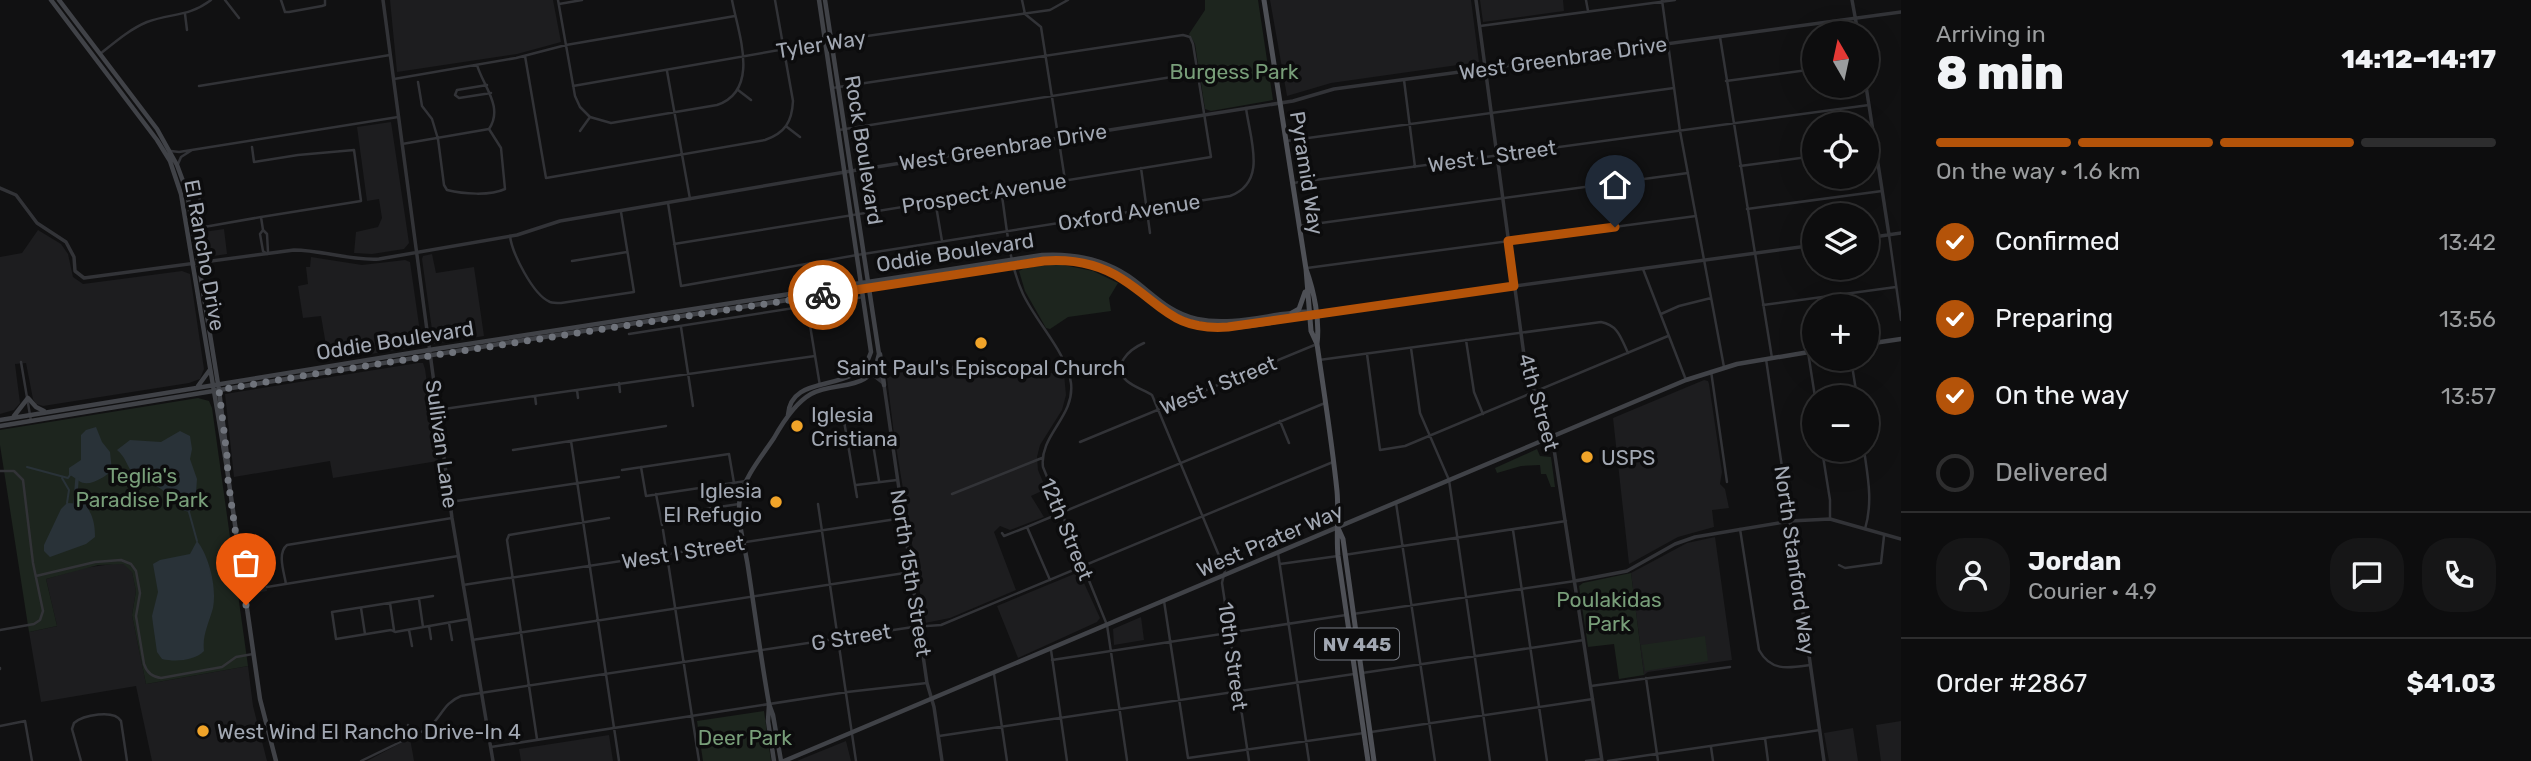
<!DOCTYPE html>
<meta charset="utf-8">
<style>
:root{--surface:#0d0d0e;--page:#161617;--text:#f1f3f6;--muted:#9a9c9e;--line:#2d2d2e;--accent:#b45309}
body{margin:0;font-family:Rubik,sans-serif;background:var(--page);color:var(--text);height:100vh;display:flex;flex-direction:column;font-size:26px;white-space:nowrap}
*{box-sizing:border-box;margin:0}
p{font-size:23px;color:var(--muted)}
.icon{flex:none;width:38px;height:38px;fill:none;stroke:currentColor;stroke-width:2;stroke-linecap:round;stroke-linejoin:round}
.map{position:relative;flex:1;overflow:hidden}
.side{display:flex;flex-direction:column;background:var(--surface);width:630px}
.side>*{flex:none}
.needle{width:46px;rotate:351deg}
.fabs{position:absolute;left:1802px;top:21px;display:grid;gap:14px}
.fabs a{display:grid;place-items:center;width:77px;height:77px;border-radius:50%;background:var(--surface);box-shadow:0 7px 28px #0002,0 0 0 2px var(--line);font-size:35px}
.pin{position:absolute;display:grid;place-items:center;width:60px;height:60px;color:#fff;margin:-72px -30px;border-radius:50% 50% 50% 0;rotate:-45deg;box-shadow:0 0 7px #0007}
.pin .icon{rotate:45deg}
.courier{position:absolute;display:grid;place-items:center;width:70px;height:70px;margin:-35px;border:5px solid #b45309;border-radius:50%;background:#fff;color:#222;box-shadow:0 2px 9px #0007}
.headline em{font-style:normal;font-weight:800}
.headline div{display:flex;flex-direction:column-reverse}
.headline{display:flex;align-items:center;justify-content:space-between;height:119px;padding:0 35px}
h1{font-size:46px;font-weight:800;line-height:52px}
.bar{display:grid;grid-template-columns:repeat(4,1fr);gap:10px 7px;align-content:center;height:84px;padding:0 35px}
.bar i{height:9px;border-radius:5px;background:var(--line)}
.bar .current{background:var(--accent)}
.bar p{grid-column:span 4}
.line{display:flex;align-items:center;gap:18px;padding:0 35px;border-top:2px solid var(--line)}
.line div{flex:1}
.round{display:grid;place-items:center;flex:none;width:74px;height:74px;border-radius:28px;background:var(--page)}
ol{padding:0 35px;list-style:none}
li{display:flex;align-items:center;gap:21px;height:77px}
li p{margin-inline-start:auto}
li .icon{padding:7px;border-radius:50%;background:var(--accent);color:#fff;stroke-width:4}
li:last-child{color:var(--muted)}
li i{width:38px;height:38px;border:4px solid var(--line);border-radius:50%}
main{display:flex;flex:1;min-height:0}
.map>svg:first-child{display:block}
.built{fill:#1d1d1f}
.green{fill:#1d251e}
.water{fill:#293238}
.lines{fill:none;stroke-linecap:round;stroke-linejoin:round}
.stream{stroke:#293238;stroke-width:2}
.canal{stroke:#293238;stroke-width:3.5}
.minor{stroke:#323337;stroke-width:2.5}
.tertiary{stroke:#323337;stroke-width:3.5}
.secondary{stroke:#404247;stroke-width:4.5}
.primary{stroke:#4e5056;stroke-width:5}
.done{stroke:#6f737b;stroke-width:7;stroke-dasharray:0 12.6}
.route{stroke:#b45309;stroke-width:9}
.poi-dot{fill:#f1a429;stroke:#0c0c0d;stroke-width:2.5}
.labels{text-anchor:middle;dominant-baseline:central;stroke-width:7;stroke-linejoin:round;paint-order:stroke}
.shield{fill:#0c0c0d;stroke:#757981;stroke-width:2}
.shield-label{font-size:19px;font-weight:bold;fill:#a2a8b3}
.street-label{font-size:21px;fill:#a2a8b3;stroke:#0c0c0d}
.park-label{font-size:21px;fill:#789e79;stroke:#0c0c0d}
.poi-label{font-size:21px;fill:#a2a8b3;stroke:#0c0c0d;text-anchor:start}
</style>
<main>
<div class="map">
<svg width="1901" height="761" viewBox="0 0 1901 761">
<rect width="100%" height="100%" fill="#111112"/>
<path class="built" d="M390,0H553L561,42L517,54L397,72Z
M1270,0H1471L1479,62L1331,83L1287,96Z
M1480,0H1563L1564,11L1483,22Z
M391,122L409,243L404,249L372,254L354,253L356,232L378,227L382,218L379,199L367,201L357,127Z
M224,229L227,254L207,257L202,254L197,233Z
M38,230L61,244L68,254L73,277L83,284L182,271L190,274L204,369L200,379L189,383L43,406L36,404L33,399L26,363L15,364L20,403L14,410L0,414V257L22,253Z
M432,254L436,273L474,267L484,336L434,344L422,259L423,256Z
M311,257L362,265L405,260L410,262L422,346L325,361L324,359L328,357L321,316L303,318L298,286L308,284L306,267H310Z
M418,363H423L425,369L438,461L333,478L330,461L234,477L225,394Z
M943,365L1064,374L1066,395L1062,410L1040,445L1037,457L1038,470L1046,489L1031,496L1044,517L1010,530L1000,526L994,532L1016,590L950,618L925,623L894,434L887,378L906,369Z
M1704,380L1708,381L1709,384L1722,472L1720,484L1725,489L1729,508L1712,510L1714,527L1678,537L1629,564L1613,418Z
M1715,537L1732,660L1648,672L1644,675L1631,573L1687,543Z
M262,560L267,591L250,594L245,563Z
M120,563L127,565L132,571L136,591L132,615L146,684L248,666L253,706L267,761H152L136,686L41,702L29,632L57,626L46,579L83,568Z
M1079,572L1100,618L1097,622L1018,658L997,606Z
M1141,617L1144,640L1114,645L1113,629Z
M1901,721V761H1881L1876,725Z
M1853,728L1858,761H1829L1824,733Z
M609,735L613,761H521L519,749Z
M410,738L414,761H367Z
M846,741L851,761H797L804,758Z"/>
<path class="green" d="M1205,0H1258L1273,100L1211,111L1205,109L1195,44L1189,34L1205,10Z
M1058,264L1093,271L1118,283L1109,298L1111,311L1068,317L1050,329L1046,328L1025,291L1019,271L1025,268Z
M198,398L209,401L212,408L248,666L146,684L132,615L136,591L132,572L123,564L98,565L46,579L57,626L29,632L0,445V430Z
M1537,449L1540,456L1551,457L1555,487H1551L1546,474H1541L1540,465L1521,466L1497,473L1495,468Z
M1631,573L1644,675L1619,679L1614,644L1588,647L1579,586L1583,583Z
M1705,636L1708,661L1645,671L1641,645Z
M764,711L771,761H703L697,721Z"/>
<path class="water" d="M96,427L102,442L110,452L112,471C104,477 89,488 79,481C76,479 73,476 69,475V468L81,460V435L86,430Z
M180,431L190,436L192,449L190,459L197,479L195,507L189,512C174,509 171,494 158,487C150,482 141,482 133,474C127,466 125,456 117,450L130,440L161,442Z
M67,503L85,504C93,515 95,524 95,537L86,544L50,557L44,551V545L61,509Z
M197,541C209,556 217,587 213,608C209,623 202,635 204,651C194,661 175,662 162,659L157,652L153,624L152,616L158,592L153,564L160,560L190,554Z"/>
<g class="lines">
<path class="stream" d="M27,467L68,478L70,475
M62,478L69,490L67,503
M189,512L197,541"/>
<path class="canal" d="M75,504L77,479"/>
<path class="minor" d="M225,0L239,18
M281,0L285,12H289L322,6L325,5V0
M558,0L575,96L580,107L590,117L611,123L717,105C761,90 738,33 732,0
M1022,0L1025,14L1041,27L1065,180
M1586,0L1588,11
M1662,0L1680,131L1724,367
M559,4L582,0
M185,14L187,30
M1480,26L1675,0
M1720,37L1772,358
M100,54C115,42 130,29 147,22C171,13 189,17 211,0
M525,56L546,178L765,140C785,133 792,122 793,101L775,0
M667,71L690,199
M394,79L516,58L566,45L735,16
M1404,80L1415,167
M1726,81L1815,69
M418,82L422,106L432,119L438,139L444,185L447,190C463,194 490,196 505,189L501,148L489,129
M487,85L457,90L455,95L459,98L491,93
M199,86L390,55
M573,86L825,42L1050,10L1068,0
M738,90L751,100
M787,127L800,137
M839,130L1197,73
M580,131L590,117
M1286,141L1674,88
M402,144L489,129C504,107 483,86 477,65
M252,147L254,162L298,155L354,150L361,201L261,217
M171,151L179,152L398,117
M178,164L181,157L192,150
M1740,166L1815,156
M1141,168L1150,233
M1293,183L1869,105
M1001,190C1007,225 1008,261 1023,294C1036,322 1067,353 1071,383C1075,417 1039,435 1043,467L1107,625L1127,760
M187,192L198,189L204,227L261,217L263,230L260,234L263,251L267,254
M935,200L942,241
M668,203L681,286L857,255L1230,196C1268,182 1250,139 1246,108
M1747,209L1882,191
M1299,226L1688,173
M263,230L267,234L268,252
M1889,235L1901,320
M510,236C512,253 533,295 550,302C553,303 557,303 561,303L634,292L621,212
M674,244L1211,157L1193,44L1190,37L1183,35L832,88
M572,261L627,252
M1307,268L1696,216
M1643,269L1686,380
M1763,305L1896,287
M807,307L820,386
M1661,314L1679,306L1711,298
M681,327L693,406
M629,334L864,297
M1466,340L1474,392L1483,414
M1144,343C1130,349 1110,366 1127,381C1134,387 1144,390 1152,395L1225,570L1222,583L1249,761
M1411,348L1420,413L1449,480L1490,761
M1808,352L1815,397
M1367,354L1380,450L1405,446L1668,336
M1766,359L1790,521
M1851,359L1857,397
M1319,360L1601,322C1618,325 1621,338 1628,353
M21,362L31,421
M1711,371L1727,482
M619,383L620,392
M577,390L578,398
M535,396L536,404
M437,410L815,356
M844,421L857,497
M1280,421L1289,443
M817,425L866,417
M571,441L619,761
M1080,442L1317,344
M848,444L892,446
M873,444L879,481
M513,450L666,426
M1822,450L1830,500V519
M1864,450C1868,478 1873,502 1865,529
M641,467L646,496L746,481
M622,470L729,454L734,483
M0,471H14L23,480L33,563L43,611L40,620L34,624L0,630
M856,485L897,480
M656,494L662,525
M952,494L1042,458
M450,502L619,477
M1396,503L1435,761
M818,504L856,761
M692,511L739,504
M1027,527L1050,580
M1740,529L1759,650C1771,672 1789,668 1810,665
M663,530L699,761
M1513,530L1547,761
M1002,533L1004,536L1027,527L1325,403
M1278,553L1309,761
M1344,555L1566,521
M1280,564L1338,556
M1839,565L1845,568L1881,563L1884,536
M36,576L95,562L121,560L131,564L136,571L140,593L136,616L144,664C147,673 152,677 161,678L222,667L236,657L253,654
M286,584C284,572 277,553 287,545L452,518
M463,585L903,518
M267,587L458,556
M433,596L332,612L336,639L391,630L395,632L469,619
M419,599L423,627
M1164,601L1188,758L1364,733
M390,603L394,630
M361,608L365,634
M1353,614L1575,581
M449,623L452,640
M429,626L431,639
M409,630L412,646
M472,640L911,572
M1051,650L1067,761
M1052,660L1346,615
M0,668V669
M1362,673L1584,640
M994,674L1007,761
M1646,678L1658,761
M1591,686L1730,667
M408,725L412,735
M0,726L25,721L32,761
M1371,732L1593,699
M939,736L1354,674
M1765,738L1768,761
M537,739L507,540L509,535L609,518
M491,747L847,692L927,683
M1711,747L1713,761
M81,761L72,729L74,723C83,715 114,709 121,721L127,761
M361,761L427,729C441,719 443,703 461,696L913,627L941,625L1333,462
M1586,761L1601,759
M1608,761L1820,730"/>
<path class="tertiary" d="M383,0L452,518L493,761
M1476,0L1526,370L1552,436L1602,761
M1852,0L1858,33
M1866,86L1889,235
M0,188L16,195L37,223L66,242L74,257L75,271L84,278L294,250C322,250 350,261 379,259L517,235L560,221L851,171L1293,101L1334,89L1901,12
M1867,238L1901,233
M1317,313L1815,245
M864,368L883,383
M871,373L881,377L884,385L927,683L934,707L942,761
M1790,521L1824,761
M1575,581L1627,571L1675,544L1695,537L1790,521L1830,519L1901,539"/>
<path class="secondary" d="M51,0L157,140L170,161L181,194L227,469L260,699L276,761
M59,0L157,129L177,165L187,192L219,390L228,464L227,469
M1867,344L1901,339
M880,354L884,385
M198,386L209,371
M788,415C791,370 858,397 871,352L819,0
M14,416L28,398L36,407L44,411
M0,420L429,350L1042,255C1075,253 1107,260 1134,280C1155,296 1170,313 1197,319C1226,325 1255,318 1283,314C1293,313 1306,310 1315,313
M0,426L518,341L1044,261C1075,258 1105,266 1130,285C1150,299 1164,315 1188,323C1225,335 1269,322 1306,317L1315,313
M769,705L768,721L774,761
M781,761L773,715L769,704C761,659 755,613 748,567C745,546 736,519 740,498C745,476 762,456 774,438C783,422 795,403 811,394C837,380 872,394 879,354L825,0
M784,761L1686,380L1737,364L1815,351"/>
<path class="primary" d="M1264,0L1306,269L1311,331L1317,344
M1306,269C1314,291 1320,320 1317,344C1324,393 1332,442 1337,491C1339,513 1336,534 1338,556L1368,761
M1292,313L1299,309L1305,292
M1338,528L1343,539L1374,761"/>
</g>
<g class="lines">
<path class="done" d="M246,605L227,473L228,464L219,390L320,373L823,295"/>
<path class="route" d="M823,295L1044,261C1071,259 1099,264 1122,279C1163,305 1173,331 1228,327L1514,286L1508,241L1615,227"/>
</g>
<g class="poi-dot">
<circle cx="981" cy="343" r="7"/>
<circle cx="797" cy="426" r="7"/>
<circle cx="1587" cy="457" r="7"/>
<circle cx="776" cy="502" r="7"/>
<circle cx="203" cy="731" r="7"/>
</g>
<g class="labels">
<rect class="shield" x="1315" y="628.5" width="84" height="31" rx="5"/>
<g class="shield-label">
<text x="1357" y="644">NV 445</text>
</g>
<g class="street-label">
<text transform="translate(821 44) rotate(-9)">Tyler Way</text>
<text transform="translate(1563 58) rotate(-8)">West Greenbrae Drive</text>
<text transform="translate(1003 147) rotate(-9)">West Greenbrae Drive</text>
<text transform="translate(864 150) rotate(81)">Rock Boulevard</text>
<text transform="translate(1492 156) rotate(-8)">West L Street</text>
<text transform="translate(1307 173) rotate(81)">Pyramid Way</text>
<text transform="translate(984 193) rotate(-9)">Prospect Avenue</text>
<text transform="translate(1129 212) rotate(-9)">Oxford Avenue</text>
<text transform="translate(955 252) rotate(-9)">Oddie Boulevard</text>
<text transform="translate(205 255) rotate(80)">El Rancho Drive</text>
<text transform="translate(395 340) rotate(-9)">Oddie Boulevard</text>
<text transform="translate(1218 385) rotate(-22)">West I Street</text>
<text transform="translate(1539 402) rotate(74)">4th Street</text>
<text transform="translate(442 444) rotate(82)">Sullivan Lane</text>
<text transform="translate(1067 529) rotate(68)">12th Street</text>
<text transform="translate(1270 540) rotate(-23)">West Prater Way</text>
<text transform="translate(683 552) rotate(-9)">West I Street</text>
<text transform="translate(1795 560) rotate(82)">North Stanford Way</text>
<text transform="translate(911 573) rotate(81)">North 15th Street</text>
<text transform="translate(851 637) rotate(-9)">G Street</text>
<text transform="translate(1233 656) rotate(82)">10th Street</text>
</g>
<g class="park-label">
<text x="1234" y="71">Burgess Park</text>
<text x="142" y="475">Teglia's<tspan x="142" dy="24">Paradise Park</tspan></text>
<text x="1609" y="599">Poulakidas<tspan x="1609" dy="24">Park</tspan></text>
<text x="745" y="737">Deer Park</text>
</g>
<g class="poi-label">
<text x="981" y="367" text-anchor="middle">Saint Paul's Episcopal Church</text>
<text x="811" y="414">Iglesia<tspan x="811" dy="24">Cristiana</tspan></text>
<text x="1601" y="457">USPS</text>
<text x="762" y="490" text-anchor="end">Iglesia<tspan x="762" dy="24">El Refugio</tspan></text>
<text x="217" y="731">West Wind El Rancho Drive-In 4</text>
</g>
</g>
</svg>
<div class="fabs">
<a><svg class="needle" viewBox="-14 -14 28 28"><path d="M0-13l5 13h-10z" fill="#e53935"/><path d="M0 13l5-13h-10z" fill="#9a9c9e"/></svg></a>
<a><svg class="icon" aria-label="locate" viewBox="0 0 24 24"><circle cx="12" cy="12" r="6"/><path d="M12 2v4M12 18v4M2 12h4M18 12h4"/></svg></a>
<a><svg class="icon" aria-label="layers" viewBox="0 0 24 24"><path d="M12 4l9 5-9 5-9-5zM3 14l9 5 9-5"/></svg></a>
<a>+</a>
<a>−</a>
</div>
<div class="pin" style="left:246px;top:605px;background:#ea580c"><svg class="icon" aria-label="bag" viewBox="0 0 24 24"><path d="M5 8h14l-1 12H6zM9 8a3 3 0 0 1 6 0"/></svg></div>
<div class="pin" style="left:1615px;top:227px;background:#1f2937"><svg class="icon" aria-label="home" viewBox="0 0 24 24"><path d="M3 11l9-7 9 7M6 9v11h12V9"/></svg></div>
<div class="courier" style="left:823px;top:295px"><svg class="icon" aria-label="bike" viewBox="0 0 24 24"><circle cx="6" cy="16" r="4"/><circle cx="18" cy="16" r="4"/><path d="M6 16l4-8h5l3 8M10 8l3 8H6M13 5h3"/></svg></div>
</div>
<section class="side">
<div class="headline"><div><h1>8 min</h1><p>Arriving in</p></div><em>14:12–14:17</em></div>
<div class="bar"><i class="current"></i><i class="current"></i><i class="current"></i><i></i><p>On the way · 1.6 km</p></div>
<ol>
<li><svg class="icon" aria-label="check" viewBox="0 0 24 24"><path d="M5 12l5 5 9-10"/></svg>Confirmed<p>13:42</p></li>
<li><svg class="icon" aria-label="check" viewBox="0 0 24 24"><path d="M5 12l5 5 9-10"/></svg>Preparing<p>13:56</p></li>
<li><svg class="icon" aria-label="check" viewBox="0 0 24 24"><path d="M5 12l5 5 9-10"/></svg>On the way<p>13:57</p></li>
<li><i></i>Delivered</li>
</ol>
<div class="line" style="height:126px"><a class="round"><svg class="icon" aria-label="person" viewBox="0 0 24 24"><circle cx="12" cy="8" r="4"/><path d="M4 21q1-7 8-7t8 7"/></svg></a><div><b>Jordan</b><p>Courier · 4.9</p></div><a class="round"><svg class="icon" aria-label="chat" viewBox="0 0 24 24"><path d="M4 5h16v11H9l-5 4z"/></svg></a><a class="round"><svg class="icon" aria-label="phone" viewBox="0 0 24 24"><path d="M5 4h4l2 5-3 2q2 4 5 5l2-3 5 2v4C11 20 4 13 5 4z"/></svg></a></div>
<div class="line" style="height:91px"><div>Order #2867</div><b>$41.03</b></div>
</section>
</main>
